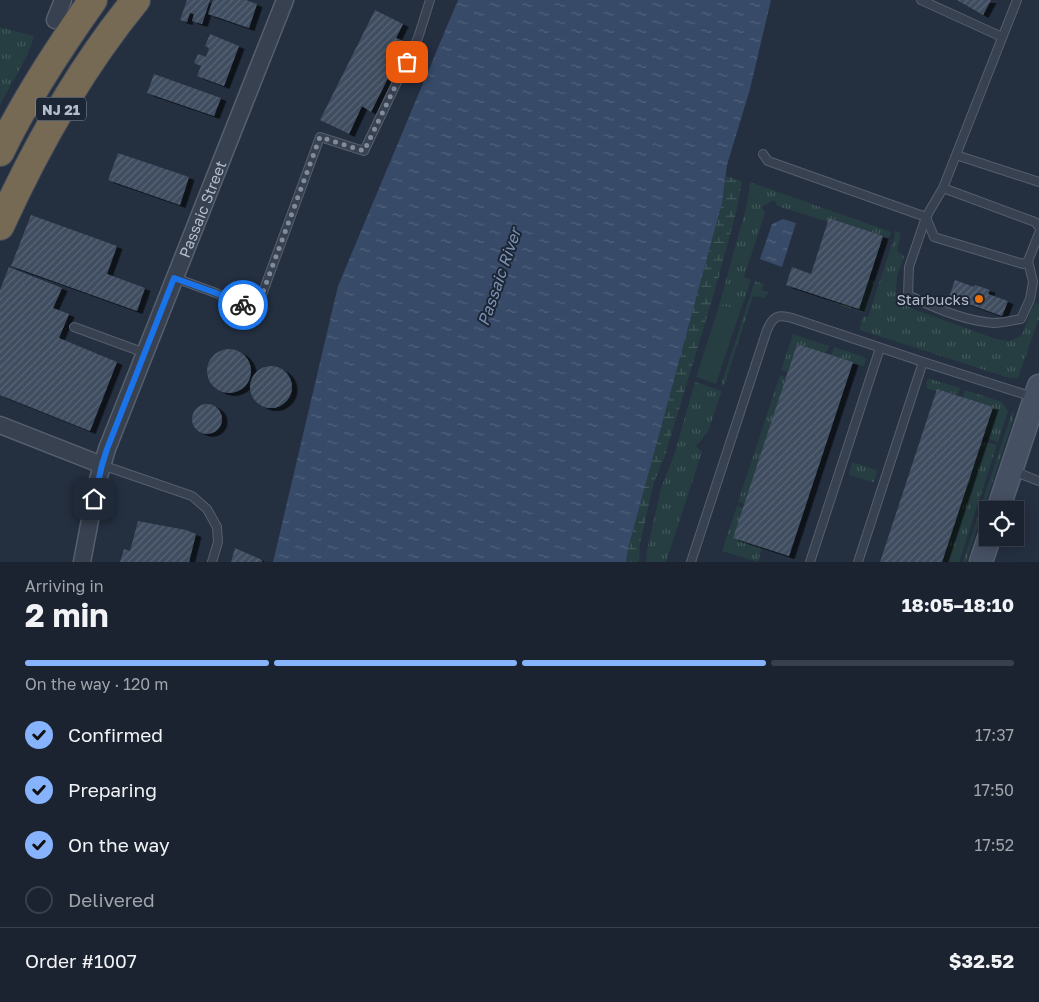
<!DOCTYPE html>
<meta charset="utf-8">
<style>
:root{--surface:#1b2330;--page:#242b38;--text:#f1f3f6;--muted:#a0a4ab;--line:#39404c;--accent:#87b3fd}
body{margin:0;font-family:"Golos Text",sans-serif;background:var(--page);color:var(--text);height:100vh;display:flex;flex-direction:column;font-size:19px;white-space:nowrap}
*{box-sizing:border-box;margin:0}
p{font-size:16px;color:var(--muted)}
.icon{flex:none;width:28px;height:28px;fill:none;stroke:currentColor;stroke-width:2;stroke-linecap:round;stroke-linejoin:round}
.map{position:relative;height:562px;overflow:hidden}
.panel{display:flex;flex-direction:column;background:var(--surface);flex:1}
.panel>*{flex:none}
.buttons{position:absolute;left:979px;top:501px;display:grid;gap:10px}
.buttons a{display:grid;place-items:center;width:45px;height:45px;border-radius:0px;background:var(--surface);box-shadow:0 2px 12px #0003,0 0 0 1px var(--line);font-size:25px}
.pin{position:absolute;display:grid;place-items:center;width:42px;height:42px;color:#fff;margin:-21px;border-radius:10px;box-shadow:0 2px 8px #0006}
.courier{position:absolute;display:grid;place-items:center;width:50px;height:50px;margin:-25px;border:4px solid #1a73e8;border-radius:50%;background:#fff;color:#222;box-shadow:0 1px 6px #0007}
.head em{font-style:normal;font-weight:700}
.head div{display:flex;flex-direction:column-reverse}
.head{display:flex;align-items:center;justify-content:space-between;height:85px;padding:0 25px}
h1{font-size:32px;font-weight:700;line-height:38px}
.bar{display:grid;grid-template-columns:repeat(4,1fr);gap:8px 5px;align-content:center;height:60px;padding:0 25px}
.bar i{height:6px;border-radius:4px;background:var(--line)}
.bar .active{background:var(--accent)}
.bar p{grid-column:span 4}
.line{display:flex;align-items:center;gap:12px;padding:0 25px;border-top:1px solid var(--line)}
.line div{flex:1}
ol{padding:0 25px;list-style:none}
li{display:flex;align-items:center;gap:15px;height:55px}
li p{margin-inline-start:auto}
li .icon{padding:5px;border-radius:50%;background:var(--accent);color:#111;stroke-width:4}
li:last-child{color:var(--muted)}
li i{width:28px;height:28px;border:2px solid var(--line);border-radius:50%}
.map>svg:first-child{display:block}
.grass{fill:url(#grass-tufts)}
.wetland{fill:url(#wetland-marsh)}
.green{fill:#263e41}
.water{fill:url(#water-ripples)}
.building{fill:url(#building-hatch);filter:url(#shadow)}
.lines{fill:none;stroke-linecap:round;stroke-linejoin:round}
.lane-casing{stroke:#565f6e;stroke-width:10}
.street-casing{stroke:#565f6e;stroke-width:19}
.secondary-casing{stroke:#565f6e;stroke-width:25}
.highway-casing{stroke:#434c5b;stroke-width:30}
.lane{stroke:#384150;stroke-width:8}
.street{stroke:#384150;stroke-width:16}
.secondary{stroke:#465063;stroke-width:22}
.highway{stroke:#776a54;stroke-width:28}
.done{stroke:#828b9a;stroke-width:5;stroke-dasharray:0 9}
.route{stroke:#1a73e8;stroke-width:6}
.food-dot{fill:#e8710a;stroke:#1d2635;stroke-width:2}
.labels{text-anchor:middle;dominant-baseline:central;stroke-width:4;stroke-linejoin:round;paint-order:stroke}
.shield{fill:#1d2635;stroke:#87909e;stroke-width:1}
.shield-label{font-size:14px;font-weight:bold;fill:#b4bdcb}
.street-label{font-size:15px;fill:#b4bdcb;stroke:#1d2635}
.poi-label{font-size:15px;fill:#b4bdcb;stroke:#1d2635;text-anchor:end}
.water-label{font-size:16px;font-style:italic;fill:#7b92b3;stroke:#1d2635}
</style>
<div class="map">
<svg width="1039" height="562" viewBox="0 0 1039 562">
<defs>
<pattern id="grass-tufts" width="24" height="20" patternUnits="userSpaceOnUse" patternTransform="scale(1.25)"><rect width="24" height="20" fill="#263e41"/><path d="M3 7l-1-3M5 7V3M7 7l1-3M15 17l-1-3M17 17v-4M19 17l1-3" fill="none" stroke="#43585b"/></pattern>
<pattern id="wetland-marsh" width="20" height="14" patternUnits="userSpaceOnUse" patternTransform="scale(1.25)"><rect width="20" height="14" fill="#263e41"/><path d="M1 5h8M5 5V1M11 12h8M15 12V8" fill="none" stroke="#43585b"/></pattern>
<pattern id="water-ripples" width="26" height="14" patternUnits="userSpaceOnUse" patternTransform="scale(1.25)"><rect width="26" height="14" fill="#374a68"/><path d="M2 4q2-2 4 0t4 0M15 11q2-2 4 0t4 0" fill="none" stroke="#52627c"/></pattern>
<pattern id="building-hatch" width="6" height="6" patternUnits="userSpaceOnUse" patternTransform="scale(1.25)"><rect width="6" height="6" fill="#3f4d60"/><path d="M-1 1l2-2M0 6l6-6M5 7l2-2" fill="none" stroke="#586575"/></pattern>
<filter id="shadow"><feDropShadow dx="5.5" dy="3" stdDeviation="0" flood-color="#0009"/></filter>
</defs>
<rect width="100%" height="100%" fill="#242f40"/>
<path class="grass" d="M0,27L34,36L28,54L0,105Z
M750,182L891,232L889,238L830,218L828,222L777,206L774,200L762,207L765,213L744,277L751,280L739,315L734,309L724,306L718,309L747,204Z
M895,231L901,233L897,250L904,257L897,276L896,294L906,305L913,309L996,339L1010,341L1020,336L1023,332L1034,302L1039,304V318L1018,378H1012L1006,377L860,330V327L863,316L868,317L895,235L894,234Z
M869,279L875,282L865,313L834,303L835,301L859,309Z
M755,281L764,284L762,290L768,292L765,298L753,296L724,386L721,385Z
M793,334L829,346L826,353L797,344L787,372L781,370Z
M834,347L862,356L866,359L864,366L853,364V362L831,355Z
M780,375L786,377L744,504L738,502Z
M930,379L960,388L958,395L937,389L936,391L926,388L927,380Z
M695,382L722,391L721,393L708,432L696,446L702,452L666,562H646L647,551L661,488L674,455Z
M965,390L1002,402L1008,411L998,442L983,437L992,407L962,397Z
M1014,411L1013,420L966,562H963L1012,412Z
M982,441L997,445L959,562H942Z
M852,462L876,470L877,472L874,482H871L849,475Z
M737,506L743,508L733,538L762,548L758,562L722,551Z"/>
<path class="wetland" d="M726,176L742,181L737,209L715,290L665,456L654,482L651,495L640,544L639,562H626L628,549L722,203Z"/>
<path class="green" d="M724,306L735,309L739,315L716,384L696,377L718,309Z"/>
<path class="water" d="M458,0H771L750,89L727,165L722,203L628,549L626,562H273L338,286Z
M783,219L796,223L782,267L760,259L772,224Z"/>
<path class="building" d="M187,0H210L202,24L192,21L194,14L190,13L187,22L180,20Z
M213,0H246L257,4L249,28L208,14Z
M957,0H991L983,15Z
M375,10L403,24L396,38L406,42L371,112L362,106L349,134L320,120Z
M210,34L239,46L224,86L197,76L201,66L194,63L198,54L206,57L209,48L205,46Z
M154,74L221,98L214,116L147,93Z
M118,153L189,177L180,205L108,180Z
M31,215L117,246L107,274L145,288L137,311L11,266Z
M829,218L883,236L859,309L786,285L792,267L811,274Z
M9,267L62,288L53,308L69,314L59,338L117,362L90,431L0,395V290Z
M955,280L974,287L975,285L990,290L988,294L1008,301L1002,316L949,297Z
M797,344L853,362L789,556L733,538Z
M207 371a22 22 0 1 1 44 0a22 22 0 1 1-44 0Z
M250 387a21 21 0 1 1 42 0a21 21 0 1 1-42 0Z
M937,389L993,407L942,562H880Z
M192 419a15 15 0 1 1 30 0a15 15 0 1 1-30 0Z
M138,521L186,530L196,534L189,562H120L124,549L130,551Z
M235,548L262,560V562H231Z"/>
<g class="lines">
<g class="lane-casing">
<path id="lane" d="M921,0L1002,37
M1017,0L956,155L1039,182
M763,154L768,161L926,217L943,188L956,155
M943,188L1035,222L1039,227
M926,217L909,267L908,295C934,308 964,321 994,323C1003,323 1013,320 1021,319L1030,299L1033,282L1028,261
M926,217L934,237L1023,264L1028,261L1039,233
M175,278L216,293L256,311L320,137L364,151L418,38L430,0
M74,327L145,353
M102,465L192,496L207,509L217,527L218,542L212,562
M1013,471L1039,481
M691,562L767,330C773,316 778,314 792,318L923,362L1033,397
M810,562L880,348
M858,562L923,362"/>
</g>
<g class="street-casing">
<g id="street">
<path d="M55,20L63,0"/>
<path d="M0,425L102,465"/>
<path id="s1" d="M82,562L97,483L107,449L285,0"/>
</g>
</g>
<g class="secondary-casing">
<path id="secondary" d="M998,510L1039,386
M981,562L989,538"/>
</g>
<g class="highway-casing">
<path id="highway" d="M0,152C26,98 59,48 93,0
M0,226C36,147 81,67 136,0"/>
</g>
<use href="#lane" class="lane"/>
<use href="#street" class="street"/>
<use href="#secondary" class="secondary"/>
<use href="#highway" class="highway"/>
</g>
<g class="lines">
<path class="done" d="M243,305L256,311L320,137L364,151L407,62"/>
<path class="route" d="M94,499L102,465L107,449L174,278L216,293L243,305"/>
</g>
<circle class="food-dot" cx="979" cy="299" r="5"/>
<g class="labels">
<rect class="shield" x="36" y="97.5" width="50" height="23" rx="4"/>
<g class="shield-label">
<text x="61" y="109">NJ 21</text>
</g>
<g class="street-label">
<text stroke="none"><textPath href="#s1" startOffset="374">Passaic Street</textPath></text>
</g>
<g class="poi-label">
<text x="969" y="299">Starbucks</text>
</g>
<g class="water-label">
<text transform="translate(499 277) rotate(-71)">Passaic River</text>
</g>
</g>
</svg>
<div class="buttons">
<a><svg class="icon" aria-label="locate" viewBox="0 0 24 24"><circle cx="12" cy="12" r="6"/><path d="M12 2v4M12 18v4M2 12h4M18 12h4"/></svg></a>
</div>
<div class="pin" style="left:407px;top:62px;background:#ea580c"><svg class="icon" aria-label="bag" viewBox="0 0 24 24"><path d="M5 8h14l-1 12H6zM9 8a3 3 0 0 1 6 0"/></svg></div>
<div class="pin" style="left:94px;top:499px;background:#1f2937"><svg class="icon" aria-label="home" viewBox="0 0 24 24"><path d="M3 11l9-7 9 7M6 9v11h12V9"/></svg></div>
<div class="courier" style="left:243px;top:305px"><svg class="icon" aria-label="bike" viewBox="0 0 24 24"><circle cx="6" cy="16" r="4"/><circle cx="18" cy="16" r="4"/><path d="M6 16l4-8h5l3 8M10 8l3 8H6M13 5h3"/></svg></div>
</div>
<section class="panel">
<div class="head"><div><h1>2 min</h1><p>Arriving in</p></div><em>18:05–18:10</em></div>
<div class="bar"><i class="active"></i><i class="active"></i><i class="active"></i><i></i><p>On the way · 120 m</p></div>
<ol>
<li><svg class="icon" aria-label="check" viewBox="0 0 24 24"><path d="M5 12l5 5 9-10"/></svg>Confirmed<p>17:37</p></li>
<li><svg class="icon" aria-label="check" viewBox="0 0 24 24"><path d="M5 12l5 5 9-10"/></svg>Preparing<p>17:50</p></li>
<li><svg class="icon" aria-label="check" viewBox="0 0 24 24"><path d="M5 12l5 5 9-10"/></svg>On the way<p>17:52</p></li>
<li><i></i>Delivered</li>
</ol>
<div class="line" style="height:65px"><div>Order #1007</div><b>$32.52</b></div>
</section>
